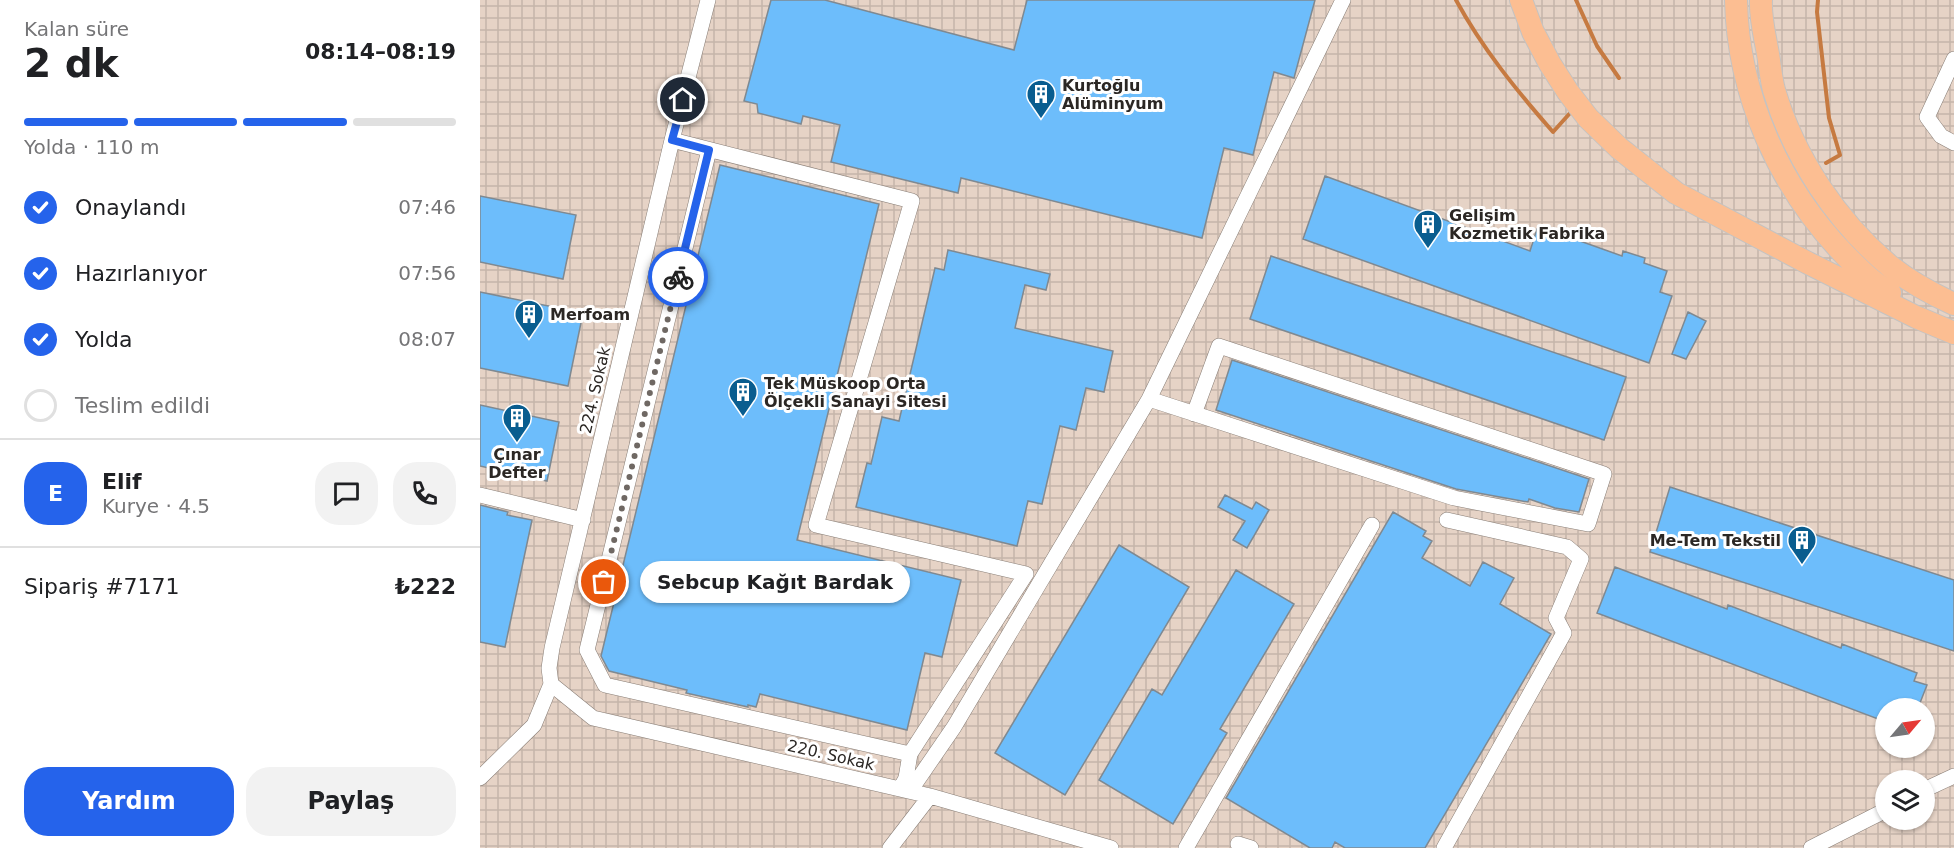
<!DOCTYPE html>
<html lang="tr">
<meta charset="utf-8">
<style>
:root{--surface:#fff;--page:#f2f2f2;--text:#202124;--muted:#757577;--line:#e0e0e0;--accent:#2563eb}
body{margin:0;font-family:"DejaVu Sans",sans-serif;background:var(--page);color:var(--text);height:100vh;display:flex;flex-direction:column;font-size:22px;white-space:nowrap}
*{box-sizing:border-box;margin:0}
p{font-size:20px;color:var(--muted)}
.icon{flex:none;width:33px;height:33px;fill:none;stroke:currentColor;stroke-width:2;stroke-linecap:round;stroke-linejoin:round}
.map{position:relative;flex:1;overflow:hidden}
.sheet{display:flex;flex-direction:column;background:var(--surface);width:480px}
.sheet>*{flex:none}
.needle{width:39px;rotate:61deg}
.fabs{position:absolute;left:1395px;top:698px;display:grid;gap:12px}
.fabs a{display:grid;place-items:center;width:60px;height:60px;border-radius:50%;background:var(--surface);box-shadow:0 2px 4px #0004;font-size:30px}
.pin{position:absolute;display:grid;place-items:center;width:51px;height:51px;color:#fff;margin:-26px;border:3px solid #fff;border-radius:50%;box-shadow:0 2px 6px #0007}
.courier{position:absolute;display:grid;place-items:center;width:60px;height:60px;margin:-30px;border:4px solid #2563eb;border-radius:50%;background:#fff;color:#222;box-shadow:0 2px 8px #0007}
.bubble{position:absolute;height:42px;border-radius:21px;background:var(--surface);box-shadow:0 2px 4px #0004;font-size:20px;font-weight:800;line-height:42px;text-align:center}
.headline em{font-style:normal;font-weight:800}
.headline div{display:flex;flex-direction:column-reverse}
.headline{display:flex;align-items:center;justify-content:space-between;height:102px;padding:0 24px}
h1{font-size:39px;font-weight:800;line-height:45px}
.bar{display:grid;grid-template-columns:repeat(4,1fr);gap:9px 6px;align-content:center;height:72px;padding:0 24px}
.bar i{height:8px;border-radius:4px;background:var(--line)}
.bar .current{background:var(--accent)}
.bar p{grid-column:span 4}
.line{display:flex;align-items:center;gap:15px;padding:0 24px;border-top:2px solid var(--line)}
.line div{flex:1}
.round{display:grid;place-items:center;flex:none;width:63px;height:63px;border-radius:24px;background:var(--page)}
ol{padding:0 24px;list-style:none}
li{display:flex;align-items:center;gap:18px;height:66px}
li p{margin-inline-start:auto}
li .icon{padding:6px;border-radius:50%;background:var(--accent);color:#fff;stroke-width:4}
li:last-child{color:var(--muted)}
li i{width:33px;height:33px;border:3px solid var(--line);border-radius:50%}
.button{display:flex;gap:12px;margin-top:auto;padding:12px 24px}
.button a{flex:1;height:69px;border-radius:24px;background:var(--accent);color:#fff;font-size:24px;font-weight:800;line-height:69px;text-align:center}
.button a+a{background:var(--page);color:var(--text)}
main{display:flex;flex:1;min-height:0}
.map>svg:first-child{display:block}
.industrial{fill:url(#industrial-grid);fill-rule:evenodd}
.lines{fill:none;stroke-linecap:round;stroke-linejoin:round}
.stream{stroke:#c67a41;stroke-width:4}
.building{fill:#6dbdfb;stroke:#7f8991;stroke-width:1.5}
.minor-casing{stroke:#897e76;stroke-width:16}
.highway-casing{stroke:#c4c3c2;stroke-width:24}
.minor{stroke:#fff;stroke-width:15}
.highway{stroke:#fcbe92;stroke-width:22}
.done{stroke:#6f6863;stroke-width:6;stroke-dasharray:0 10.8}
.route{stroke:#2563eb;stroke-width:8}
.labels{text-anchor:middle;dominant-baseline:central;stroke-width:6;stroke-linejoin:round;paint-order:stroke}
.poi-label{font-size:16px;font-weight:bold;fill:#2b2724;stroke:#fff;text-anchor:start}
.street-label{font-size:16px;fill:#2b2724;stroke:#fff}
</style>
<main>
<section class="sheet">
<div class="headline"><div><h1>2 dk</h1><p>Kalan süre</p></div><em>08:14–08:19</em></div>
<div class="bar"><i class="current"></i><i class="current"></i><i class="current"></i><i></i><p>Yolda · 110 m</p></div>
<ol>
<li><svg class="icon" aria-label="check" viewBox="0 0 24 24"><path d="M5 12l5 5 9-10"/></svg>Onaylandı<p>07:46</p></li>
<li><svg class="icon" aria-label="check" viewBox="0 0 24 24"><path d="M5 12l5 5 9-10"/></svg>Hazırlanıyor<p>07:56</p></li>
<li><svg class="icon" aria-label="check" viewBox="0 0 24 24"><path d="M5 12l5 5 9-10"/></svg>Yolda<p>08:07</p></li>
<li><i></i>Teslim edildi</li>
</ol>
<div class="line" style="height:108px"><b class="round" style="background:var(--accent);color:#fff">E</b><div><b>Elif</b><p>Kurye · 4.5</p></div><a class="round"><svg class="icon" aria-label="chat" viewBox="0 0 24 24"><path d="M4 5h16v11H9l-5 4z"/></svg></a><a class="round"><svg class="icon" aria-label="phone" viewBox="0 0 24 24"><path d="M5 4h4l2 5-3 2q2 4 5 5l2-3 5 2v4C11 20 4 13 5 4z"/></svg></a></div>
<div class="line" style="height:78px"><div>Sipariş #7171</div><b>₺222</b></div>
<div class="button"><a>Yardım</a><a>Paylaş</a></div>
</section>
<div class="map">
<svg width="1474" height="848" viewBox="0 0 1474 848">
<defs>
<pattern id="industrial-grid" width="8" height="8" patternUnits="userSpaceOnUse" patternTransform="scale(1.5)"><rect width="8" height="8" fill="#e6d3c6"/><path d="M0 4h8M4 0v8" fill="none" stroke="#c5b5aa"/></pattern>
</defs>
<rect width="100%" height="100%" fill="#ece0d8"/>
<path class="industrial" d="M0,0H1474V848H0ZM1406,708H1444V747H1406ZM1406,780H1444V819H1406Z"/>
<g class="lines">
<path class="stream" d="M976,0C1002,48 1037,91 1073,132L1091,112
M1096,0L1117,46L1139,78
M1338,0L1337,12L1349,118L1360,155L1346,163"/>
</g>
<path class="building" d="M291,0H345L534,50L547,0H835L814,78L794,72L773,155L744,148L722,238L481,178L478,193L351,162L360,125L323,116L321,124L278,113L277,104L264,101Z
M240,165L399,204L317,540L481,580L462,657L445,653L427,730L280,694L276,707L268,705V707L206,693L207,690L129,671L121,656Z
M845,176L1050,251L1057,229L1071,234L1072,231L1142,256L1143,251L1165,258L1164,263L1187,271L1180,292L1192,296L1169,363L823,239Z
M0,196L96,215L83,279L0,262Z
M468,250L570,274L566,290L545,285L535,328L633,351L624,392L606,388L596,430L580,426L562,504L548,501L537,546L376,507L387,463L391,464L402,417L419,421L455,268L464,270Z
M791,256L1146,377L1124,440L770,319Z
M0,292L103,313L88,386L0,368Z
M1208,312L1226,321L1206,359L1192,354Z
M752,360L1109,479L1099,512L1075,508L1049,499L1048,502L976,489L736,410Z
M0,405L79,422L67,481L0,466Z
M1190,487L1474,580V651L1170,552Z
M745,495L772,509L776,502L789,510L767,548L753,540L765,521L738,507Z
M0,505L28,512L27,515L52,520L25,647L0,642Z
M913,512L946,531L943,536L952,541L942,558L990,586L1003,562L1034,578L1020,604L1071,634L945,848H865L855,842L852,848H830L746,798Z
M639,545L709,587L585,795L515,753Z
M1135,567L1247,609L1248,605L1361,648L1362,644L1437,673L1434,681L1447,685L1438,708H1406V722L1117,613Z
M756,570L814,604L740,729L747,733L693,824L619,780L672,689L682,695Z"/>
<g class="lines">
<g class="minor-casing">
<path id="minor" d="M1474,59L1447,117L1461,136L1474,143
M192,140L432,201L336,525L546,574L430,754L125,685L107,650L229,150
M669,399L974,498L1108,524L1124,474L739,346L714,414
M0,495L103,520
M71,684L69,668L72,648L192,140L228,0
M71,684L113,718L450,796L631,848
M0,778L54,725L71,684
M420,789L426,778L430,754
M1444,790L1474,776
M430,791L474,727L669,399L863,0
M758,844L771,848
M410,848L450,796
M706,848L892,525
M964,848L1084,633L1076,618L1101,559L1087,547L967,520
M1331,848L1406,810"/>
</g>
<g class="highway-casing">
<path id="highway" d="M1041,0L1053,32L1070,64L1088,92L1108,118L1139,148L1196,193L1328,263L1436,317L1474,333
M1256,0C1258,95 1299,187 1365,255C1379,269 1393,283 1410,293
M1281,0C1280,18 1285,37 1288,54C1290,66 1291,79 1294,90C1314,158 1357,222 1411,267C1430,282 1452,294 1474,304"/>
</g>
<use href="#minor" class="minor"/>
<use href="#highway" class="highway"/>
</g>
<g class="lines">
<path class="done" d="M124,582L198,277"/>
<path class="route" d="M198,277L229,150L192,140L203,100"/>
</g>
<defs>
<g id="building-pin" transform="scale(1.5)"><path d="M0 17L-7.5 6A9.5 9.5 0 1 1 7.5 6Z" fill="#095d8f" stroke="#fff"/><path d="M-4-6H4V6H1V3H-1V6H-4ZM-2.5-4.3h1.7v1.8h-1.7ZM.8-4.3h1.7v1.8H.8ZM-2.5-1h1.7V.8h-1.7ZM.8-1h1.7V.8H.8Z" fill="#fff"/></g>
</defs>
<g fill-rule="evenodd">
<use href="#building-pin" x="561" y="94"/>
<use href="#building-pin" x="948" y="224"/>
<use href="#building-pin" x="49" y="314"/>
<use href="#building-pin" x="263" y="392"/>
<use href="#building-pin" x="37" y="418"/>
<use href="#building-pin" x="1322" y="540"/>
</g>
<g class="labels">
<g class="poi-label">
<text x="582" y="85">Kurtoğlu<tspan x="582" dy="18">Alüminyum</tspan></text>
<text x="969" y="215">Gelişim<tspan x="969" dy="18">Kozmetik Fabrika</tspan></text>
<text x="70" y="314">Merfoam</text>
<text x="284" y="383">Tek Müskoop Orta<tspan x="284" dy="18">Ölçekli Sanayi Sitesi</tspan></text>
<text x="37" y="454" text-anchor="middle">Çınar<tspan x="37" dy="18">Defter</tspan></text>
<text x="1301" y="540" text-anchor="end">Me-Tem Tekstil</text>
</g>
<g class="street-label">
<text transform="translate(115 390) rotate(-77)">224. Sokak</text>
<text transform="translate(351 755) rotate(13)">220. Sokak</text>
</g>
</g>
</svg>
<div class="fabs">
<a><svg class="needle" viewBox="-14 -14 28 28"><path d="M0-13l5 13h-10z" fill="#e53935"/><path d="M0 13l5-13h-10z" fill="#757577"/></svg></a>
<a><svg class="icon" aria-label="layers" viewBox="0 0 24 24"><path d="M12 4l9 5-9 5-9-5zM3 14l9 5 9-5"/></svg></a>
</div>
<div class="pin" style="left:124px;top:582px;background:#ea580c"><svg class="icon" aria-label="bag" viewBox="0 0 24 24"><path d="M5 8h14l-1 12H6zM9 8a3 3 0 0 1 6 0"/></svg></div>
<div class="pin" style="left:203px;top:100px;background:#1f2937"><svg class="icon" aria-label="home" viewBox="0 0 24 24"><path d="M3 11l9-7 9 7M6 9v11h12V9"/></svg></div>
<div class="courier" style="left:198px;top:277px"><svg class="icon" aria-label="bike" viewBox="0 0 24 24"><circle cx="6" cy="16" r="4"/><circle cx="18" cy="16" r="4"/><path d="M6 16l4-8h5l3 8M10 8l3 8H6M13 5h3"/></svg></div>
<div class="bubble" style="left:160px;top:561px;width:270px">Sebcup Kağıt Bardak</div>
</div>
</main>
